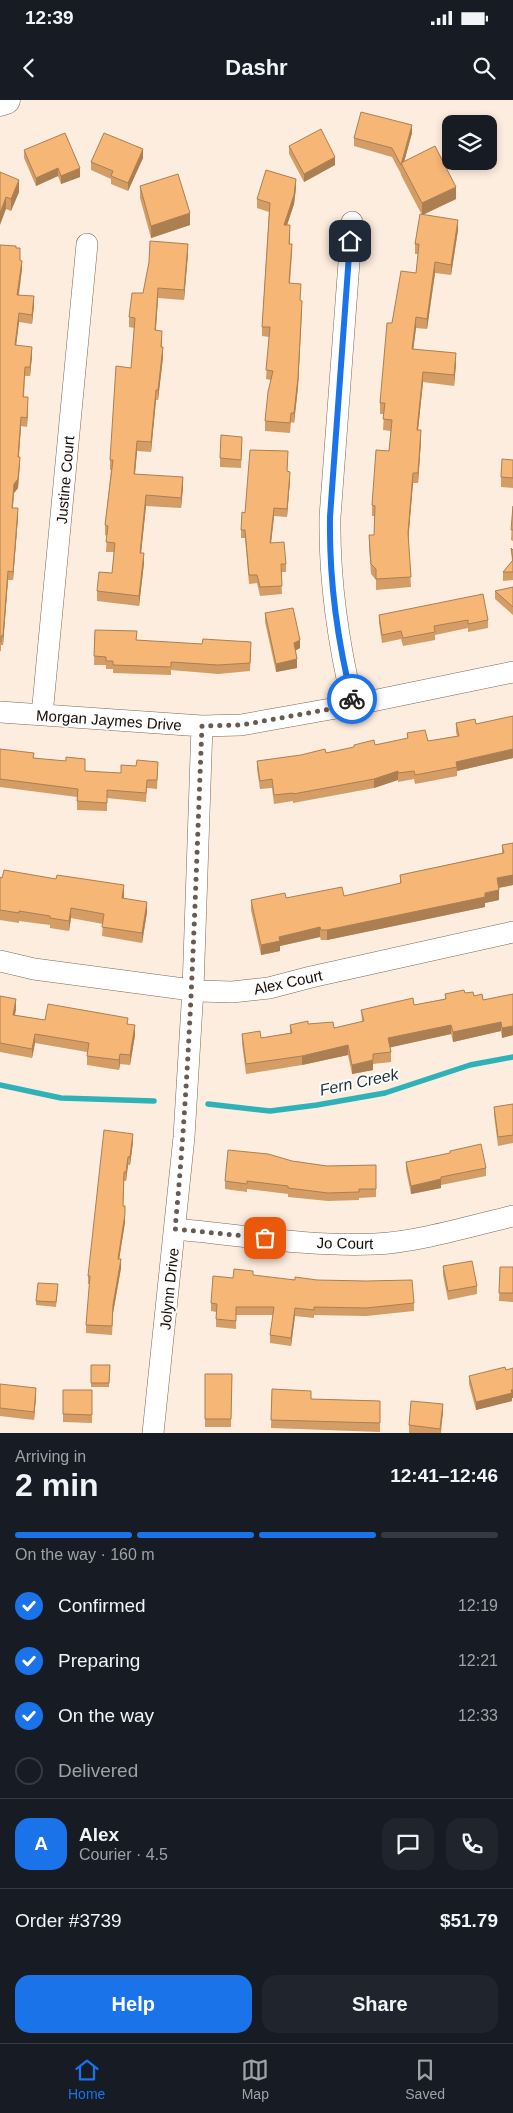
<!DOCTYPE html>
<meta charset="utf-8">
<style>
:root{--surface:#171b24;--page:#20242c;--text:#f1f3f6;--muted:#9ea1a6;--line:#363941;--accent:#1a73e8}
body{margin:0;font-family:Arial,sans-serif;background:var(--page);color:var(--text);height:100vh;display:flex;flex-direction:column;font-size:19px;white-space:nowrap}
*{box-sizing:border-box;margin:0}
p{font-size:16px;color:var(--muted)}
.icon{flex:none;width:28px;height:28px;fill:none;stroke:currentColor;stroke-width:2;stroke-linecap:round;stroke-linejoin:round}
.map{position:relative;height:1333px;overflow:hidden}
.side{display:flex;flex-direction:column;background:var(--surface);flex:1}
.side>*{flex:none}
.tools{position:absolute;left:442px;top:15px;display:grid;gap:10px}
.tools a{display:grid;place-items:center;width:55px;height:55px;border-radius:10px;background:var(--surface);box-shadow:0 2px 8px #0003;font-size:25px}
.pin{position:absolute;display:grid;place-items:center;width:42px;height:42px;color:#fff;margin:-21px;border-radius:10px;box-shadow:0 2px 8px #0006}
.courier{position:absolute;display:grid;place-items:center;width:50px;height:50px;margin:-25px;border:4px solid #1a73e8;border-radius:50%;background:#fff;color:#222;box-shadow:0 1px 6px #0007}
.overview em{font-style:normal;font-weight:700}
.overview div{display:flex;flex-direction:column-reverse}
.overview{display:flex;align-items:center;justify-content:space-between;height:85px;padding:0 15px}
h1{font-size:32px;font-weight:700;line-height:38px}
.bar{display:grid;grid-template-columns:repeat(4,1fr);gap:8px 5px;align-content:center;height:60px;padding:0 15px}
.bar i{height:6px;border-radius:4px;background:var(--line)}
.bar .current{background:var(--accent)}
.bar p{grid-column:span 4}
.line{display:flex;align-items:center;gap:12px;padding:0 15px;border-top:1px solid var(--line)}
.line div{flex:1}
.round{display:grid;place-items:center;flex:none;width:52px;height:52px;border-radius:15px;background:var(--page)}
ol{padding:0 15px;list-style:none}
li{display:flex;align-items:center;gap:15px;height:55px}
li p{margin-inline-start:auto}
li .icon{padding:5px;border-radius:50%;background:var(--accent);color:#fff;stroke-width:4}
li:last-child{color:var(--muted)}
li i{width:28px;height:28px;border:2px solid var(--line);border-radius:50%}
.primary-button{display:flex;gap:10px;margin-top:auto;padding:10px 15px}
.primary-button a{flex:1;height:58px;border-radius:15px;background:var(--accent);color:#fff;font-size:20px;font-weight:700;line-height:58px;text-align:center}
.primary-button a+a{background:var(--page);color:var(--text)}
.status{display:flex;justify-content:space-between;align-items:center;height:35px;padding:0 25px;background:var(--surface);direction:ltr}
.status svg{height:14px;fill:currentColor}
header{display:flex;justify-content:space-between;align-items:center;height:65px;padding:0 15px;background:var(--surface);font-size:22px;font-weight:700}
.tab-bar{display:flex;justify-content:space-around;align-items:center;height:70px;border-top:1px solid var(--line);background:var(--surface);font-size:14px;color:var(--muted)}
.tab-bar a{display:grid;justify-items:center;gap:2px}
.tab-bar .current{color:var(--accent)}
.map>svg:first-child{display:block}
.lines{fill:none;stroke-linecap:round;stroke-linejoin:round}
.stream{stroke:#2fb2b7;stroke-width:5.5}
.street-casing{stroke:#7e6752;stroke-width:22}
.secondary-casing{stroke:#7e6752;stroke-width:29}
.street{stroke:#fff;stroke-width:21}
.secondary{stroke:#fff;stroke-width:28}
.wall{fill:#d39d65}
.shaded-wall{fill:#ac7f53}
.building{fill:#f5b676;stroke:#ac7f53}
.done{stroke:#675b52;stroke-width:5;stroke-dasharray:0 9}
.route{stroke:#1a73e8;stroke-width:6}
.labels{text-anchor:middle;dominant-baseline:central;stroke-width:4;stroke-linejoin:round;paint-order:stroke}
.street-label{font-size:15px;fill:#160d06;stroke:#fdfdfd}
.water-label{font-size:16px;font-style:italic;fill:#1c3132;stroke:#fdfdfd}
</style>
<div class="status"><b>12:39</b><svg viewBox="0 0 49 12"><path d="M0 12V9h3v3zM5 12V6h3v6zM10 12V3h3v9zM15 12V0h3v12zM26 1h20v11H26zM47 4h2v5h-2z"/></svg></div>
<header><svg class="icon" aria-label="back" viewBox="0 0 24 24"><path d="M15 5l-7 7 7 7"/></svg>Dashr<svg class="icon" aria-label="search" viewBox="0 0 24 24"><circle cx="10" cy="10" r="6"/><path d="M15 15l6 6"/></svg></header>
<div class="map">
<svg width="513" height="1333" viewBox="0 0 513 1333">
<rect width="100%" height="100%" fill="#fdeddf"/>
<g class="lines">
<path class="stream" d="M0,985L61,998L154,1001
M208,1004L270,1011L317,1005L385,993L470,965L513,957"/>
<g class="street-casing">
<path id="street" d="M352,122L330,417C329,481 338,542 353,605
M0,612L202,626L241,625L353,605L513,572
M42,615L87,144
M0,861L34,869L199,891L232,892L269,888L311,877L513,832
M175,1129C241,1135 309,1147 375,1144C418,1142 471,1126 513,1116
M153,1333L184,1037L193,889L202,626"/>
</g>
<g class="secondary-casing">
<path id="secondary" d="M0,2L6,0"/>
</g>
<use href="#street" class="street"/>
<use href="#secondary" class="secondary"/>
</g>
<path class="wall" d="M412,33L404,61L456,99L423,115L458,130L451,175L435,173L427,229L416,228L413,249L456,264L454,286L423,282L418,330L421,341L418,383H413L408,439L411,487L376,490V480L371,474L369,446V435H374L375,416H372V405L389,351L391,331L383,330L384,314H380V303L392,223L416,173L418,154H415V144L422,115L401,75V72V74L392,57L354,46V38Z
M289,46L335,65L304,82L289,54Z
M24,50L80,77L61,84L58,76L36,86L24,58Z
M143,58L128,91L111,84V79L91,70V62Z
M0,72L19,92L11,111L6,109Z
M140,86L190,125L151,138L140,98Z
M296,88L294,104L287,125L290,135V144L292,153L290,183L300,200L302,210L298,287L294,323L291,322L290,333L265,331V321L271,280L266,279L269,237L262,236V227L269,112L257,108V99Z
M0,145L20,160L22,169L19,195L34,205L32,224L19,222L16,245L32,256L30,276H25L24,297L28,306L27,327L21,326L19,357L20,366L18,388L14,393L13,408L18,417L13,480H8L3,545H1V551H0Z
M188,154L184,200L158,198L156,230L162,241V247L163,257L158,300H156L151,352L137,351L135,374L183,387L181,408L146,406L141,453L144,463L139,506L97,501V491L112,473L114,452H106L107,436L105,435V425L111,370H110V360L131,268L134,228L129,227V217L143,193Z
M242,345L241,368L220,367V358Z
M288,359L287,371L290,380L287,417L274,416L271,443L286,464V472H281L282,494L260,496L257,483L249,484L245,438H241V430L245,413Z
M513,360V388L501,387V377Z
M513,406V441L511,440Z
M511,448L513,450V480L503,481V472L512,461Z
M513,487V515L495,499V491Z
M265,513L300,548L295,551L297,568L276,572L265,522Z
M379,515L488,520V528L468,532V528L435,535V540L403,546L401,539L382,543L379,523Z
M95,530L137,540L251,550L250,571L218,574L171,570V575L113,573V569H106V565H94Z
M513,616V658L457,671V676L415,684L414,679L398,682V680L374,688L293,703V701L274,704L272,688L260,689L257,669V661L326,653L354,648V645H375L407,639V633L428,641L457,636L456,632V623L476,624Z
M0,649L85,671L121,673L158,670L157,689L147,688L146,702L107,698V711L77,710V697L0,687Z
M513,743V785L499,788V800L485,803V807L327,840H321L320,837L280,846V851L261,855L251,810V800L344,796L400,784V775L502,753V745Z
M0,777L124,795V798L147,812L142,843L102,836L103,824L71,818L69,831L50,828V825L19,821V823L0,820Z
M465,893L474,896L483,900L513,894V935L502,938L501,931L453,942L451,934L390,947L391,952V962L373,964V970L352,974L348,955L302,965L246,974L242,943V934L261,938L290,933V925L308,924L334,928L362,922L361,910L414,905L445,899V894Z
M0,896L16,909L15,915L45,920L128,924L135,935L130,965L120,964L119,970L87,965V952L35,943L32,958L0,952Z
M513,1004V1043L498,1046L494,1015V1007Z
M133,1042L130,1065H128L126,1081H124L123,1106L125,1122L119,1159L121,1168L113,1213L112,1235L86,1233V1225L90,1184H88V1176Z
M450,1051L486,1068V1076L441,1085V1088L411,1094L406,1070V1062L450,1053Z
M292,1061L327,1066L376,1065V1097L359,1098V1100L328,1101L288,1097V1094L247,1089V1092L225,1089V1081Z
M443,1166L477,1186V1194L448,1200L443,1175Z
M500,1167H513V1202L499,1201Z
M253,1176L414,1203V1211L366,1216L314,1215V1218L295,1216L291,1246L270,1243V1235L273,1215H236V1229L216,1227V1212L211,1211V1203L233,1178Z
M58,1189L56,1207L36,1205V1201Z
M91,1265H110L109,1287H91Z
M205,1274H232L231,1327H205Z
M469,1276L512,1298V1301L476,1310L469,1284Z
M0,1284L36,1296L34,1320L0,1316Z
M272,1289L311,1299L380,1301V1332L271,1328Z
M63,1290H92V1323L63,1322Z
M443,1312L441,1333H409V1325Z"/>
<path class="shaded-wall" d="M412,25V33L403,66L401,63Z
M143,49V58L128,91V83Z
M335,57V65L304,82V74Z
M58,68V76L36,86V78Z
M80,68V77L61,84V76Z
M296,79V88L294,104L284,134V125Z
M19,80V92L11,111V99Z
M456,87V99L422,115V103Z
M6,97V109L0,125V113Z
M190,113V125L151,138V126Z
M458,120V130L451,175V165Z
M188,144V154L184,200V190Z
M22,161V169L17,204V195Z
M435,162V173L427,229V219Z
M158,188V198L155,240V230Z
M34,196V205L32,224V215Z
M302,201L298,287L294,323V313Z
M19,213V222L15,254V245Z
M416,217V228L412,260V249Z
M32,247V256L30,276V267Z
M163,247V257L158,300V290Z
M456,253V264L454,286V275Z
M423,272V282L417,340V330Z
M156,290V300L151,352V342Z
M28,297V306L27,327V318Z
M21,317V326L18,366V357Z
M421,330V341L418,383V373Z
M137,341V351L134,384V374Z
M20,357L18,388L14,393L12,417L14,384Z
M290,372V380L287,417V409Z
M413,373V383L408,444V433Z
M183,377V387L181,408V398Z
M146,395V406L140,463V453Z
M18,408V417L13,480V472Z
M274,408V416L270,452V443Z
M144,453V463L139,506V496Z
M8,471V480L3,545V536Z
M300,540V548L294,551V543Z
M297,559V568L276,572V564Z
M513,649V658L457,671L456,662Z
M398,671V680L374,688V679Z
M513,775V785L497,788V778Z
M124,785V795L122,808V798Z
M499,790V800L485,803V807L327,840V830Z
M147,802V812L142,843V833Z
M71,808V818L69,831V821Z
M320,827V837L280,846V851L261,855V845L279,837Z
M16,899V909L13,924V915Z
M501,922V931L453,942V932Z
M135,925V935L130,965V955Z
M451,925V934L388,948V938Z
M513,926V935L502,938V928Z
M35,934V943L32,958V949Z
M348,945V955L302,965V956Z
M120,954V964L119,970V960Z
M373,960V970L352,974V965Z
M133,1034V1042L130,1065V1057Z
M128,1057V1065L126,1081V1072Z
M441,1079V1088L411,1094V1086Z
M125,1114V1122L118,1167V1159Z
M121,1159V1168L113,1213L112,1235L113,1205Z
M295,1208V1216L291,1246V1238Z
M36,1288V1296L34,1320V1312Z
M511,1290H513V1298H512V1301L476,1310V1302Z
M443,1304V1312L440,1333V1329Z"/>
<path class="building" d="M361,12L412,25L401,65L392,48L354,38Z
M321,29L335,57L304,74L289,46Z
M65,33L80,68L61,76L58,68L36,78L24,50Z
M104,33L143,49L128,83L111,76L113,71L91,62Z
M435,46L456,87L422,103L401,63Z
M266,70L296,79L294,95L284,125H290L289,144H292L289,183L301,184L300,200L302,201L298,278L294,313H291L290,323L265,321L268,292L273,271L266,270L270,227H262L270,103L257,99Z
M0,72L19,80L11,99L6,97L0,113Z
M178,74L190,113L151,126L140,86Z
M420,114L458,120L451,165L435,162L427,219L416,217L412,249L456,253L454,275L423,272L417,330H421L418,373H413L408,433L411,477L376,479V469L371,464L369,435H374L375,406L372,405L376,350L389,351L392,320L383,319L385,303H380L387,223H392L401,171L416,173L419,144H415Z
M150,141L188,144L184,190L158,188L155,230L162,231L161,247H163L158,290H156L151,342L137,341L134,374L183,377L181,398L146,395L140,453H144L139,496L97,491L99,472L112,473L115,443L106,442L108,426L105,425L113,360H110L116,266L131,268L135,218L129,217L132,193H143L149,162Z
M0,145L16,146V148H20V160L22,161L17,195L34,196L32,215L19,213L15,245L32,247L30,267H25L23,297H28L27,318L21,317L18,357H20L18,379L14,384L12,408H18L13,472L8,471L3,536H1V542H0Z
M221,335L242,337L241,360L220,358Z
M250,350L288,351L287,371L290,372L287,409L274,408L270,443L284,442L286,464H281L282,486L260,487L257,475H249L245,430H241L242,412L245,413Z
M502,359L513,360V378L501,377Z
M513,406V430H511Z
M511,448L513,450V472H503L513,460Z
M513,487V507L495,491Z
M483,494L488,520L468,524V520L434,526L435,532L403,538L401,531L382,535L379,515Z
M293,508L300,540L294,543L297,559L276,564L265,513Z
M95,530L137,531L136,540L202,544L203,539L251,542L250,563L218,565L171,562V567L113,565V561H106V557L94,556Z
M513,616V649L456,662L457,667L415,675L414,671L398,673V671L374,679L293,694V693L274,695L272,679L260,681L257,661L301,655L325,649L326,653L354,647V645L374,640L375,645L408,638L407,633L425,630L428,641L459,636L456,623L475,619L476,624Z
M0,649L34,653L33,658L66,661V657L85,659V671L121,673V665L136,666L137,660L158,662L157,680H147L146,693L107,690V703L77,701L78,689L0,679Z
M513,743V775L497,778L499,790L485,793V797L327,830H321L320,827L279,837L280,841L261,845L251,800L285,793L286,798L342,787L344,796L401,783L400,775L504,753L502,745Z
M4,770L56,779L57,775L124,785L122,798L147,802L142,833L102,827L104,814L71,808L69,821L50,818V816L19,811V813L0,810V777L2,778Z
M464,890L465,893L473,892L474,896L482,894L483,900L513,894V926L502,928L501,922L453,932L451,925L388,938L391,952L373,954V960L352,965L348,945L302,956L246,964L242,934L260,931L261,938L292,933L290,925L308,921V924L333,922L334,928L364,921L361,910L413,898L414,905L446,899L445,894Z
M0,896L16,899L13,915L45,920L48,904L128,918L127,924L135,925L130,955L120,954L119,960L87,956L89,943L35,934L32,949L0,943Z
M513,1004V1035L498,1037L494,1007Z
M104,1030L133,1034L130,1057H128L126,1072H124L123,1106H125V1114L118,1159H121L113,1205L112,1226L86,1225L90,1176H88Z
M481,1044L486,1068L441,1077V1079L411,1086L406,1062L450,1053V1051Z
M228,1050L268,1054L292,1061L327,1066L376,1065V1089H359V1092L328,1093L288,1088V1086L247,1081V1084L225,1081Z
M472,1161L477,1186L448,1191L443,1166Z
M500,1167H513V1193H499Z
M234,1169L253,1171V1175L295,1180V1177L317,1180L366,1181L412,1180L414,1203L366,1208L314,1207V1210L295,1208L291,1238L270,1235L274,1207H236V1221L216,1219L217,1204L211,1203L213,1176L233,1178Z
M38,1183L58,1184L56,1202L36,1201Z
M91,1265H110L109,1283H91Z
M505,1267L506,1270L513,1268V1290H511L512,1293L476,1302L469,1276Z
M205,1274H232L231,1319H205Z
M0,1284L36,1288L34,1312L0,1308Z
M272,1289L311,1291V1299L380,1301V1323L271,1320Z
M63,1290H92V1315L63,1314Z
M411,1301L443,1304L440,1329L409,1325Z"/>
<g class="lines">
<path class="done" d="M265,1138L175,1129C191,962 195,794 202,626L241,625L353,605L352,599"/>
<path class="route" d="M350,141L330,417C329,479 337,539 352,599"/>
</g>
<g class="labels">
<g class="street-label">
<text transform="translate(65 380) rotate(-85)">Justine Court</text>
<text transform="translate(109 620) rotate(4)">Morgan Jaymes Drive</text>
<text transform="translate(288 882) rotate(-12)">Alex Court</text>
<text transform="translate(345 1143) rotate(1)">Jo Court</text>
<text transform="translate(169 1189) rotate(-84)">Jolynn Drive</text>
</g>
<g class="water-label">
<text transform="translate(359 982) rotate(-12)">Fern Creek</text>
</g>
</g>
</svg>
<div class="tools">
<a><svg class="icon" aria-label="layers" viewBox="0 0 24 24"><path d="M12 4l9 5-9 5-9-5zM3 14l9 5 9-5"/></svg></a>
</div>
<div class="pin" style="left:265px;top:1138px;background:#ea580c"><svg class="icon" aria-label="bag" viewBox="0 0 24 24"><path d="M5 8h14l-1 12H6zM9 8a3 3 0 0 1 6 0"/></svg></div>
<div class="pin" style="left:350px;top:141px;background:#1f2937"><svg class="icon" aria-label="home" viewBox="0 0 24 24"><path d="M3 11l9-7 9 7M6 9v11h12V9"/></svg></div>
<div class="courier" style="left:352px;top:599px"><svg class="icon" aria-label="bike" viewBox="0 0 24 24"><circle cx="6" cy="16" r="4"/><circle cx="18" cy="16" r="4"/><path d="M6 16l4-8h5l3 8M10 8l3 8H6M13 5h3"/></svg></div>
</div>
<section class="side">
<div class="overview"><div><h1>2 min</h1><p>Arriving in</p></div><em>12:41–12:46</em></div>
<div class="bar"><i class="current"></i><i class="current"></i><i class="current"></i><i></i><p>On the way · 160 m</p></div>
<ol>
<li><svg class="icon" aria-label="check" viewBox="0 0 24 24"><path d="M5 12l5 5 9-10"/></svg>Confirmed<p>12:19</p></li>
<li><svg class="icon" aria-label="check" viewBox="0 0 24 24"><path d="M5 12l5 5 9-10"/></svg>Preparing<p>12:21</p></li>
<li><svg class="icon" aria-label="check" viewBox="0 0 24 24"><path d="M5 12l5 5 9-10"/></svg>On the way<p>12:33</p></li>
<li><i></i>Delivered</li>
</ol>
<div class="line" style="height:90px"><b class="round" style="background:var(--accent);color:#fff">A</b><div><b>Alex</b><p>Courier · 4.5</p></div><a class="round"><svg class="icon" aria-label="chat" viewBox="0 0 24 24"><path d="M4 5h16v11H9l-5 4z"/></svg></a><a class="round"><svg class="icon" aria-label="phone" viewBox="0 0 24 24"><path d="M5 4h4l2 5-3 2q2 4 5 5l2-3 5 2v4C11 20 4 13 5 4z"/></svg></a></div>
<div class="line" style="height:65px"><div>Order #3739</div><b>$51.79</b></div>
<div class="primary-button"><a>Help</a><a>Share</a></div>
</section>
<nav class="tab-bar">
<a class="current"><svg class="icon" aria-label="home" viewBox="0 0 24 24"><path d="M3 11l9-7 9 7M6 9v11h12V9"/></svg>Home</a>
<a><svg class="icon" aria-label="map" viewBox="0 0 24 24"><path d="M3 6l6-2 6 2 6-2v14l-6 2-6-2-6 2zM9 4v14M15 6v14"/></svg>Map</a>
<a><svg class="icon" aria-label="saved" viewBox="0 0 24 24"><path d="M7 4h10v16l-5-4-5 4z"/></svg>Saved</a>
</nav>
